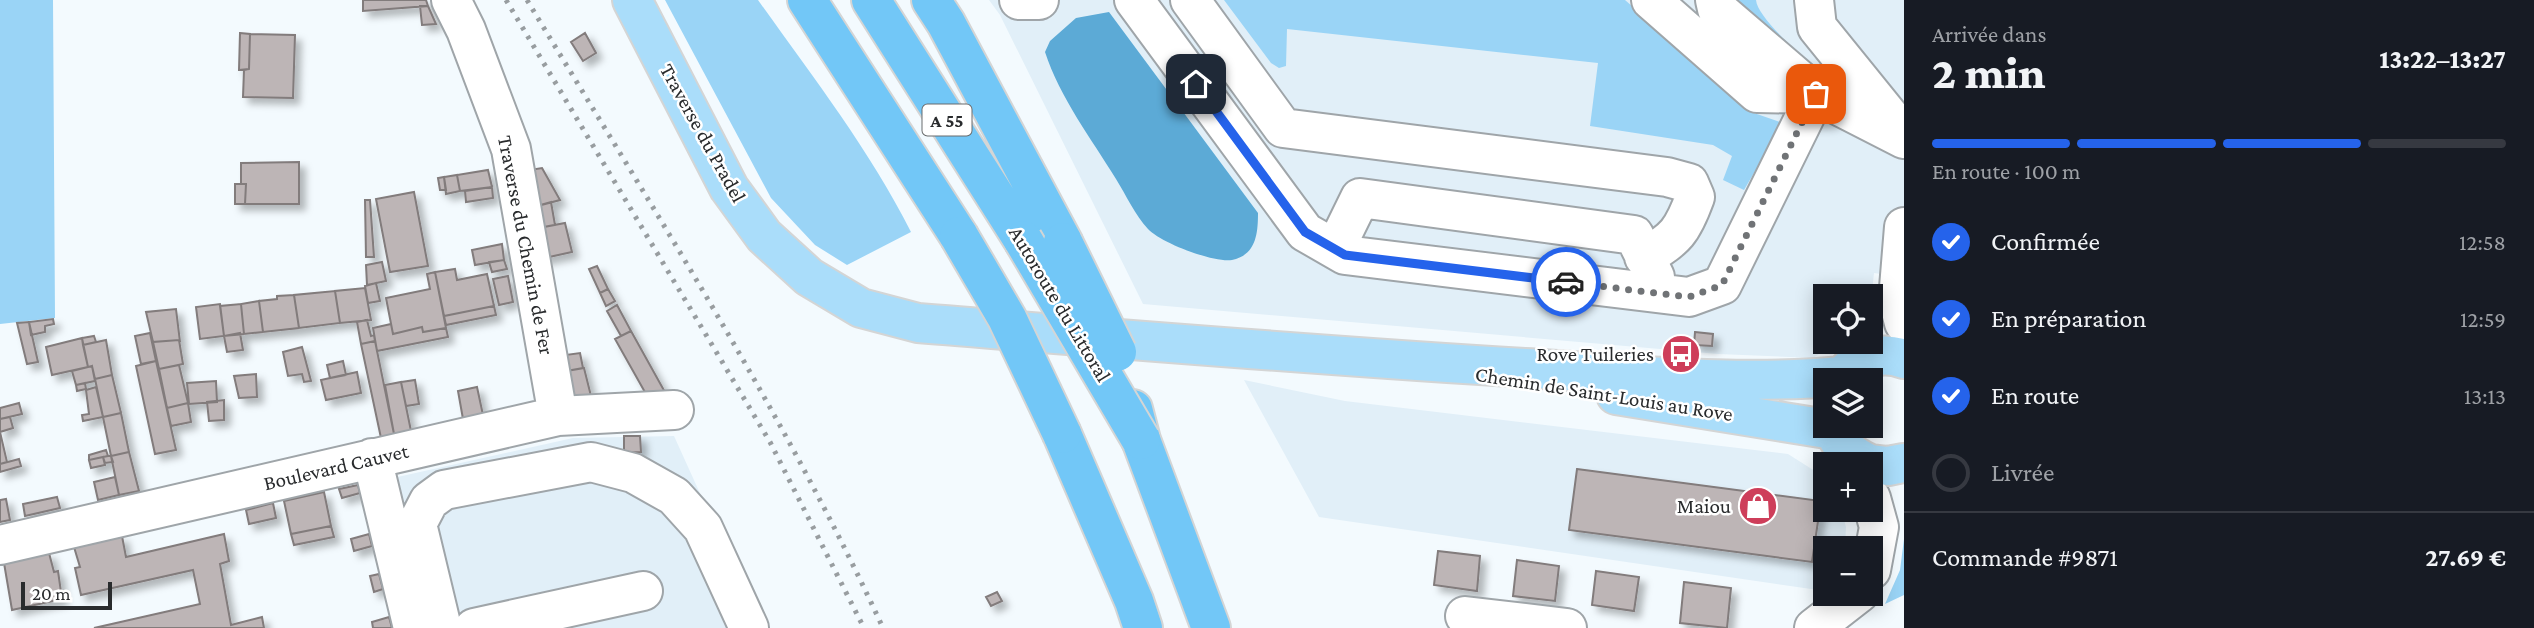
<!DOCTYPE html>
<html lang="fr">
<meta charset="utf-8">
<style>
:root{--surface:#171b24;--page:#20242c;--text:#f1f3f6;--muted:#9ea1a6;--line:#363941;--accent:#2563eb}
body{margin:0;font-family:"Crimson Pro",serif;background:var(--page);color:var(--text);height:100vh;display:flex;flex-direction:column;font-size:26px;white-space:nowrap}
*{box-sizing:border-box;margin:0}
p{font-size:23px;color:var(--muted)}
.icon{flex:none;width:38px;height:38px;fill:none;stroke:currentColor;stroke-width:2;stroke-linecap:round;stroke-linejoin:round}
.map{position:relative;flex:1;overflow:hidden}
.sheet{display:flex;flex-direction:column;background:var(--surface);width:630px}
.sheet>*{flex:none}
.tools{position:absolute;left:1813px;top:284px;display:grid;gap:14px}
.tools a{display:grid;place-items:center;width:70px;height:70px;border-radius:0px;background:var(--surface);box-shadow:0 4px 18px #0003;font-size:35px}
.scale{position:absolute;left:21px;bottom:18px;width:91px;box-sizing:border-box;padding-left:7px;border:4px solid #292b2d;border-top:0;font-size:19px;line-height:24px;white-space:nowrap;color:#292b2d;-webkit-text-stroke:5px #fff;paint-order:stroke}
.pin{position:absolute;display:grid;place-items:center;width:60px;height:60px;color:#fff;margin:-30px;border-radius:14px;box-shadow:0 4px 10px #0006}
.courier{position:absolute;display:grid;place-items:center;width:70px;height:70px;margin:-35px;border:5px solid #2563eb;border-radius:50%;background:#fff;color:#222;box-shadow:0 2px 9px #0007}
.headline em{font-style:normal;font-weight:800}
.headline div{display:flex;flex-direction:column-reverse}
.headline{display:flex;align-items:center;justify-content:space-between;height:119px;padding:0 28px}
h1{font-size:46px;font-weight:800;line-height:52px}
.bar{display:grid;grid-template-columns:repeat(4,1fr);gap:10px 7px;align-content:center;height:84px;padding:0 28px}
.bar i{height:9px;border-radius:5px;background:var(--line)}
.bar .selected{background:var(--accent)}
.bar p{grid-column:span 4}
.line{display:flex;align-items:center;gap:18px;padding:0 28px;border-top:2px solid var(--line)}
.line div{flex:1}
ol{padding:0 28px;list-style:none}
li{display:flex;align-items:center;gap:21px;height:77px}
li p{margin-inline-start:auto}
li .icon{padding:7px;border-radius:50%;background:var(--accent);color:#fff;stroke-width:4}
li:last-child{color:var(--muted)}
li i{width:38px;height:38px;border:4px solid var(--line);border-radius:50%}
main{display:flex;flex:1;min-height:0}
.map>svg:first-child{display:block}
.built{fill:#e1eff8}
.green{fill:#9ad4f6}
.water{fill:#5caad6}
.building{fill:#bdb5b6;stroke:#827b7c;stroke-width:2;filter:url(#shadow)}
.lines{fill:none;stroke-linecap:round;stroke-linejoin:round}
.minor-casing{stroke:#9fa5a9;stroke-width:42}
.major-casing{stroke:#d4d5d5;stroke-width:42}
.highway-casing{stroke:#d4d5d5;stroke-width:42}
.minor{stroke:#fff;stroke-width:38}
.major{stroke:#aaddfa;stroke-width:38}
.highway{stroke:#72c7f7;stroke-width:38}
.rail{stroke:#989da0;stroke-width:5;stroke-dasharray:3.5 7;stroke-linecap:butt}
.highway-bridge-casing{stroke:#d4d5d5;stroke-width:42;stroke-linecap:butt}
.highway-bridge{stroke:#72c7f7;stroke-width:38}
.done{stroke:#707376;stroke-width:7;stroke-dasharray:0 12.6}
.route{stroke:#2563eb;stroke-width:9}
.labels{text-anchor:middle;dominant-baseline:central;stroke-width:5;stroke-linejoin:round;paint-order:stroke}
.shield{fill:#fff;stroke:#696b6c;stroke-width:2}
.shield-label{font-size:19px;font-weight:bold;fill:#292b2d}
.street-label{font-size:21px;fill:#292b2d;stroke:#fff}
.poi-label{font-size:21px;fill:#292b2d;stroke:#fff;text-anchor:end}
</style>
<main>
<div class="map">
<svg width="1904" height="628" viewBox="0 0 1904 628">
<defs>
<filter id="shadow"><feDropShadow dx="6" dy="6" stdDeviation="3.5" flood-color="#0004"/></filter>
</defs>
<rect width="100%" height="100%" fill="#f3fafe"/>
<path class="built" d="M989,0H1904V277L1874,273L1871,300V296H1825V341H1839L1813,358L1718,354L1143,304L1000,15Z
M1244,380L1345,401L1788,454L1818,473L1825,481V509H1841L1846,527L1845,548H1825V591L1319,517Z
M674,436L761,628H429L393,478L573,438Z"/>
<path class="green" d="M0,0H53L55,318L0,324Z
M665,0H758C812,76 869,149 911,232L847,265L815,245L771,198Z
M1224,0H1625L1754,113L1783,123L1744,190L1723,180L1732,156L1713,145L1590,126L1598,63L1287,29L1286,66L1279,68L1271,63Z
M1738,0H1756C1758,22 1822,73 1840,90L1832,89Z
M1904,539V595L1885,604L1900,570Z"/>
<path class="water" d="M1109,12L1258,213C1258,234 1256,255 1232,260C1214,263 1161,243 1148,229C1135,215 1126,195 1116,179C1091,138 1060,98 1045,52L1050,41L1076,18Z"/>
<path class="building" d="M363,0H426L428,6L363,11Z
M420,6H428L436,24L422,25Z
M240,33L250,34L249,69L239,70Z
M585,33L596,53L583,61L571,42Z
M250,34L295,35L293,98L243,97L244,70L249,69Z
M299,162V204H245L246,184H241V163Z
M542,168L560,200L530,208L523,171Z
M488,170L492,187L460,191L457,175Z
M457,175L460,191L446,194L444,177Z
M444,177L446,190H440L438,178Z
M235,184H246L245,204H235Z
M492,187L493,198L466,202L465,191Z
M414,192L428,266L390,272L376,199Z
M365,200H370L374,257H366Z
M551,202L555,225L533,229L530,208Z
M565,223L572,252L540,259L533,229Z
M502,244L504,260L475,265L472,250Z
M504,260L507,269L492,272L489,262Z
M382,262L386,281L367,285L366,265Z
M597,266L608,289L600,293L589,269Z
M455,269L457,280L487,274L494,306L444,316L435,272Z
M435,272L446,328L423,332L422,327L393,334L386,298L430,289L427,274Z
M508,276L513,302L499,305L493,279Z
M376,283L380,301L368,303L365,286Z
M365,288L371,320L340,323L335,291Z
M608,289L615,301L606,306L600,293Z
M335,291L340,323L299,328L294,295Z
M294,295L299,328L263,332L259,301L277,299V296Z
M259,301L263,332L244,334L241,304Z
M220,304L224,336L200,339L196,307Z
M241,304L244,334L224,336L220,306Z
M617,305L631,331L621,336L607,311Z
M494,306L496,315L446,325L444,316Z
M176,309L180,342L179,340L153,342L146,312Z
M53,319L54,324L45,326V332L31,335L29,322Z
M367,320L371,336L374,335L375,341L361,344L357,322Z
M29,322L38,362L27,364L17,323Z
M391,324L393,334L422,327L423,332L446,328L448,337L377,351L373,328Z
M631,331L666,394H646L615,339Z
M1695,332L1713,334L1712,346L1694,345Z
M150,333L156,361L141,364L135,336Z
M240,333L243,350L227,352L224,336Z
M94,336L96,342L83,345L82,338Z
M82,338L88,367L52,375L46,347Z
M106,340L112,375L95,379L92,366L88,367L83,345Z
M179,340L183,364L159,369L153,342Z
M375,341L394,434L381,438L361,344Z
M302,347L311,381L304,382L302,374L288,376L283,352Z
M580,353L583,368L561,372L558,356Z
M156,361L176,450L155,454L136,366Z
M343,361L346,375L330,378L327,365Z
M179,365L188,403L167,408L159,369Z
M92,366L95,381L76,385L72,371Z
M584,368L591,396H566L561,372Z
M357,372L361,393L326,400L321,380Z
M256,374L257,397L239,398L234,376Z
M112,375L121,413L103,417L95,379Z
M415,380L419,404L406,406L401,382Z
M216,381L217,402L189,404L187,383Z
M401,382L411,431L394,434L385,385Z
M85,383L86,389L77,391L76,385Z
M96,387L103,417L83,421L82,415L89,414L86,390Z
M477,387L483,415L463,419L458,391Z
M224,400V420L209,421L207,402Z
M19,403L22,414L0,419V408Z
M188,403L191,422L171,426L167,408Z
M121,413L129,452L111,456L103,417Z
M10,417L13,428L0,432L7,462L0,464V419Z
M624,436H640L641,452L624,453Z
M106,450L108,456L89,460V455Z
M129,452L139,491L119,495L111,456Z
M108,456H111L113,462L105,463L103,457Z
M103,457L105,465L91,468L89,460Z
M19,459L21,466L0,472V464Z
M1577,469L1821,501L1812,562L1569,530Z
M115,477L119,495L98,500L94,482Z
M358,485L360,493L342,498L339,489Z
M324,492L331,526L291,534L284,501Z
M57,497L60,508L25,516L23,504Z
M6,499L10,520L0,522V500Z
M273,503L276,518L249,524L246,510Z
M331,526L334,537L294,545L291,534Z
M224,534L229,561L220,564L231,625L262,617L264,628H94L200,604L193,570L81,595L75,568L80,567L74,547L122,536L126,557Z
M369,534L372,546L354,551L351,539Z
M1438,551L1480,556L1477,591L1434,585Z
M49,553L54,572L58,571L62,599L12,610L4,563Z
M1517,560L1559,566L1555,601L1513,596Z
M1596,571L1639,577L1634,611L1592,605Z
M379,574L383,589L374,592L370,576Z
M1684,582L1731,588L1727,628L1680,623Z
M997,592L1002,601L991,606L986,597Z
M389,617L392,628H373L372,622Z"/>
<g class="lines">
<g class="minor-casing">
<path id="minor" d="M451,0L466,30L511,149L558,416
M1019,0H1039
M1134,0L1305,232L1345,255L1689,297L1722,285L1816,94
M1190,0L1283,128L1667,177L1689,183L1695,197C1683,230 1676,240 1644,257
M1651,0L1757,93L1816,94
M1715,0L1717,9L1816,94L1904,139
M1814,0L1817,27L1902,132
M1904,227L1898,300L1904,323
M1335,249L1360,198L1634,235L1655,277
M372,458L413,628
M1871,498L1879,527L1871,570
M0,545L558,416L674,410
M1465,616L1567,628
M442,628L417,524L429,501L444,490L591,462L633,473L674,496L703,528L749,628
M474,628L643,591
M1814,628L1859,593"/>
</g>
<g class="major-casing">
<path id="major" d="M632,0L729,188L764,236L809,277L861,308L918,323C1120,339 1322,356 1525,368C1630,374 1737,386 1842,376
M1840,380C1854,359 1880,350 1904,359
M1616,395L1833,430
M1832,425C1837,445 1852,456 1870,464
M1871,464L1888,466L1904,463"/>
</g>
<g class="highway-casing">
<path id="highway" d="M807,0L959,236
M871,0L1023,240
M931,0L946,23L1063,242
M1133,409L1141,440L1211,628
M1062,434L1134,601L1143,628"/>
</g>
<use href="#minor" class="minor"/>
<use href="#major" class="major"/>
<use href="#highway" class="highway"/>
<path class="rail" d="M506,0L770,442L864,628
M527,0C651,206 782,409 883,628"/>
<g class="highway-bridge-casing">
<path id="highway-bridge" d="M959,236L1007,318L1062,434
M1023,240L1141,440
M1063,242L1117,352"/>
</g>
<use href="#highway-bridge" class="highway-bridge"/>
</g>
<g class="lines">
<path class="done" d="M1566,282L1689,297L1722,285L1816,94"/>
<path class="route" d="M1196,84L1305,232L1345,255L1566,282"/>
</g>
<defs>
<g id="bus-disc" transform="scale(2.0125)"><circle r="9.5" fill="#ce3e5a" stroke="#fff"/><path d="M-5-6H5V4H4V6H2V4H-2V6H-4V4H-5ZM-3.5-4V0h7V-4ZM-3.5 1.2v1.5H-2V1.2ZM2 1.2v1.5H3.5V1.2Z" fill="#fff"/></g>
<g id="shop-disc" transform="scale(2.0125)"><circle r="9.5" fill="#ce3e5a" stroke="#fff"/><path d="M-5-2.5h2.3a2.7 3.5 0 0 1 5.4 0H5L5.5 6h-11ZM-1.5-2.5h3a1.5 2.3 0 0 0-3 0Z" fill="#fff"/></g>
</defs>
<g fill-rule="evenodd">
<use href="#bus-disc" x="1681" y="354"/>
<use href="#shop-disc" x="1758" y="506"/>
</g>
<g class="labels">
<rect class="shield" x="922.5" y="104.5" width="49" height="31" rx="5"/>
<g class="shield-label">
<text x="947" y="120">A 55</text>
</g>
<g class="street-label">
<text transform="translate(703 133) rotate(61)">Traverse du Pradel</text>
<text transform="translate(526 245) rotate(79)">Traverse du Chemin de Fer</text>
<text transform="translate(1060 304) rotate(59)">Autoroute du Littoral</text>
<text transform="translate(1604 394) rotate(9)">Chemin de Saint-Louis au Rove</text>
<text transform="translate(336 467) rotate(-13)">Boulevard Cauvet</text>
</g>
<g class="poi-label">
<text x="1654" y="354">Rove Tuileries</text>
<text x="1731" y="506">Maiou</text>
</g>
</g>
</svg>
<div class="tools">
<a><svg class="icon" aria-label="locate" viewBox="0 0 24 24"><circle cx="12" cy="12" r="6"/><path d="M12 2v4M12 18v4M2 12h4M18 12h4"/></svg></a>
<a><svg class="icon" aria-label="layers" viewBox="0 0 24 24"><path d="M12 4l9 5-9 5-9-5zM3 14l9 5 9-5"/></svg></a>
<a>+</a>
<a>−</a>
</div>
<div class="scale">20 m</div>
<div class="pin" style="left:1816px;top:94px;background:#ea580c"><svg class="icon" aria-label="bag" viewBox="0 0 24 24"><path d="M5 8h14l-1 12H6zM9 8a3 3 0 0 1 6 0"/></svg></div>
<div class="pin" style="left:1196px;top:84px;background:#1f2937"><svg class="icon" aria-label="home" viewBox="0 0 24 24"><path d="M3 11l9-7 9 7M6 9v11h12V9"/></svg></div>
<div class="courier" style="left:1566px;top:282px"><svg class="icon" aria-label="car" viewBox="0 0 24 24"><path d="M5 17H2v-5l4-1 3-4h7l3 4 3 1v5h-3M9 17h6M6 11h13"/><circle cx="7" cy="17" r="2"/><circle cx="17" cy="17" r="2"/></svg></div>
</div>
<section class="sheet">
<div class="headline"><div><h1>2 min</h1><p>Arrivée dans</p></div><em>13:22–13:27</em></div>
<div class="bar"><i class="selected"></i><i class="selected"></i><i class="selected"></i><i></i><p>En route · 100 m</p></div>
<ol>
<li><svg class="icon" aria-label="check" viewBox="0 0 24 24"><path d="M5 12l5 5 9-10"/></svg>Confirmée<p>12:58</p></li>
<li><svg class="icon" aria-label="check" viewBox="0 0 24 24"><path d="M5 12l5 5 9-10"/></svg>En préparation<p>12:59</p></li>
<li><svg class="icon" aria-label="check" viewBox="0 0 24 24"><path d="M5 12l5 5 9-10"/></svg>En route<p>13:13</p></li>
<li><i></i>Livrée</li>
</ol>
<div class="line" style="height:91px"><div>Commande #9871</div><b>27.69 €</b></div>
</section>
</main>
